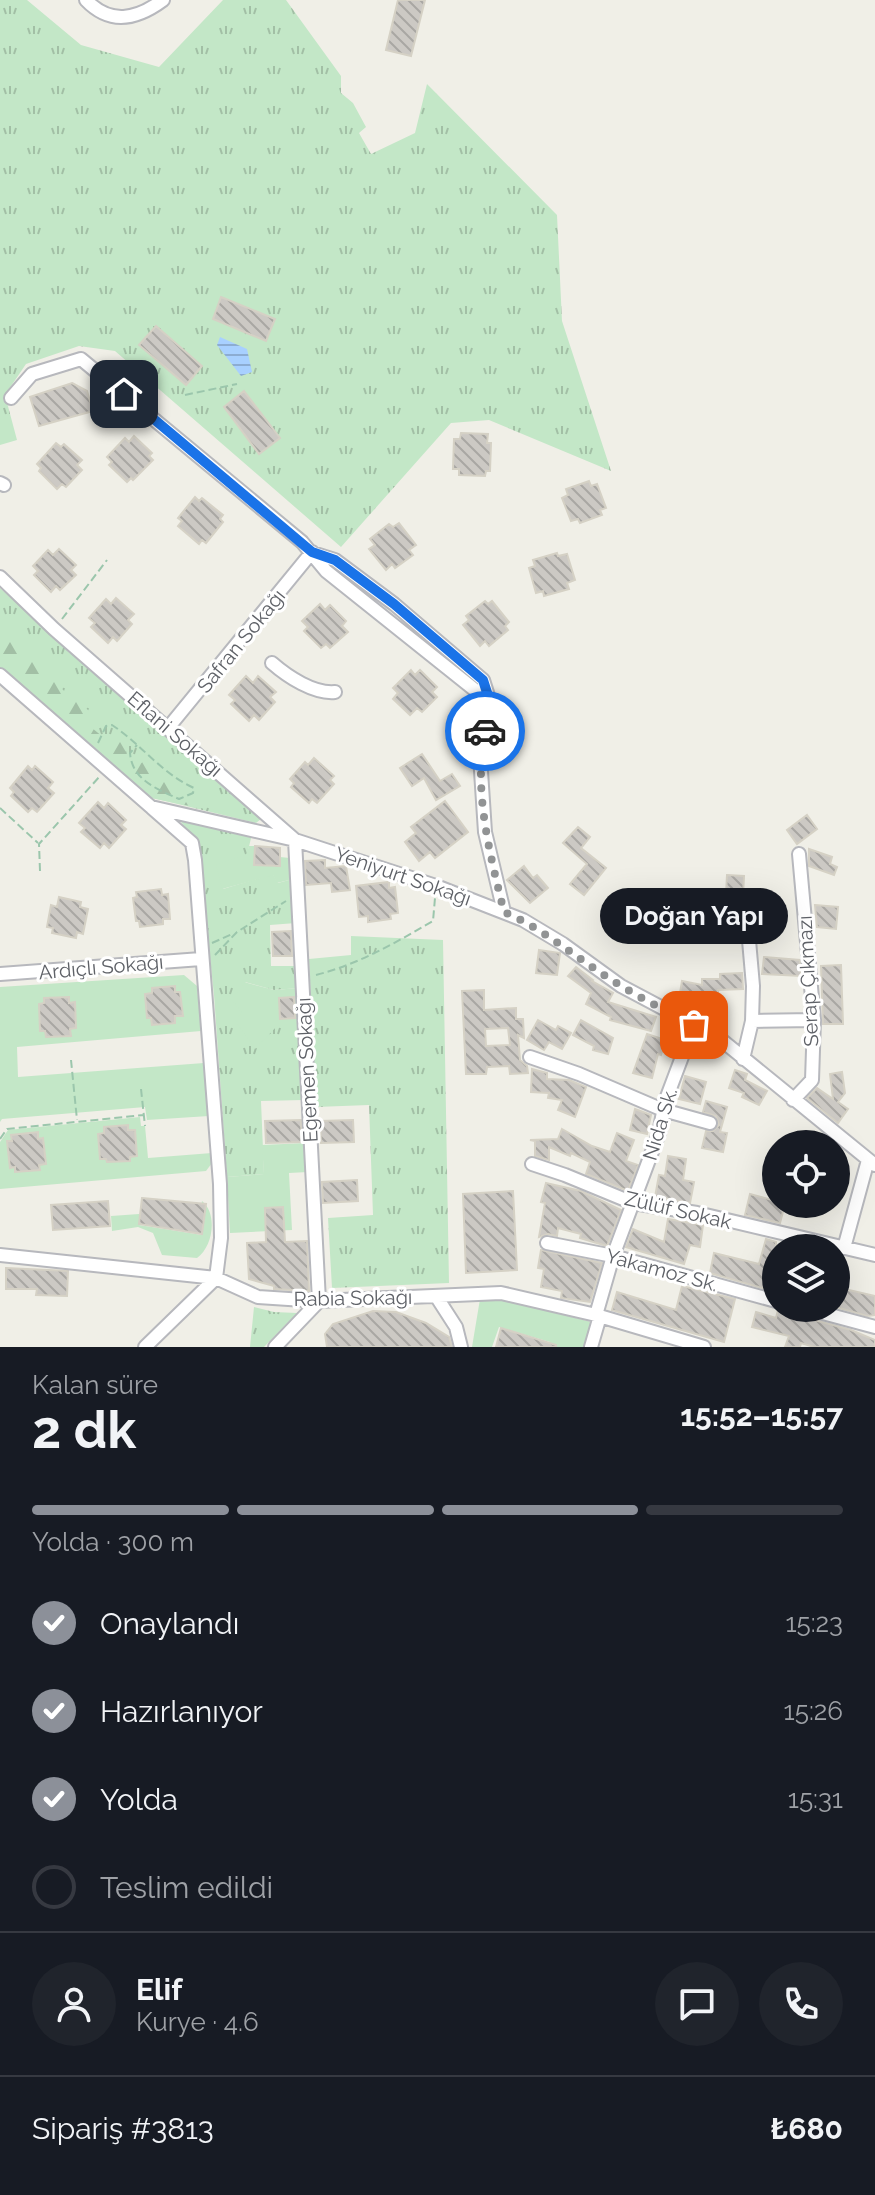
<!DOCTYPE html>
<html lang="tr">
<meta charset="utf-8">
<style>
:root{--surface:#171b24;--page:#20242c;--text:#f1f3f6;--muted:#9ea1a6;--line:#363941;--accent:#8c9099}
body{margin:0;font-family:Raleway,sans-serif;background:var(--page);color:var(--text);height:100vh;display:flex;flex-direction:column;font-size:30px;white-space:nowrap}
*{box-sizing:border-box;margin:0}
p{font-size:26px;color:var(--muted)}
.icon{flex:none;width:44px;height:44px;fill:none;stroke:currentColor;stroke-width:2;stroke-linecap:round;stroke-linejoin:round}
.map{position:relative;height:1347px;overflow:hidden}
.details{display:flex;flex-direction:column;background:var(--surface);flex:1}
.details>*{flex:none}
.buttons{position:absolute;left:762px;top:1130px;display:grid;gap:16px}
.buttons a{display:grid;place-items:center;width:88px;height:88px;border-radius:50%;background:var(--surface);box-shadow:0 8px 32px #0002;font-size:40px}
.pin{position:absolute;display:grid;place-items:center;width:68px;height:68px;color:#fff;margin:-34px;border-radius:16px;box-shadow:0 4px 12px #0006}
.courier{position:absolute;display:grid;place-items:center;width:80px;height:80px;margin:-40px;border:6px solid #1a73e8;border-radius:50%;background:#fff;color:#222;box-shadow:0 2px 10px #0007}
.bubble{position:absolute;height:56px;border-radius:28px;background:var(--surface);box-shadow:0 8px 32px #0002;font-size:26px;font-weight:700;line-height:56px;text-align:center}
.head em{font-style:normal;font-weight:700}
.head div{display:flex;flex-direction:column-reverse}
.head{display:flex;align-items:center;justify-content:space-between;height:136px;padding:0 32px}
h1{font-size:52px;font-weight:700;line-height:60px}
.bar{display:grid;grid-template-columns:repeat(4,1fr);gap:12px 8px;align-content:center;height:96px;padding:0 32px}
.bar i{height:10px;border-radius:6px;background:var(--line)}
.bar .on{background:var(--accent)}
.bar p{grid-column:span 4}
.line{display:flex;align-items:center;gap:20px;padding:0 32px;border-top:2px solid var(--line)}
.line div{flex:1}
.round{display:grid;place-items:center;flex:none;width:84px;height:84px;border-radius:42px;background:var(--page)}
ol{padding:0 32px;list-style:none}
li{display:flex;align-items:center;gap:24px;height:88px}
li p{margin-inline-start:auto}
li .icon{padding:8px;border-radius:50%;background:var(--accent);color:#fff;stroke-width:4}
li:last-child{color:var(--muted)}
li i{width:44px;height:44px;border:4px solid var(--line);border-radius:50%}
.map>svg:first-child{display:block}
.grass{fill:url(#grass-tufts)}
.forest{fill:url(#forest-firs)}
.garden{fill:#c3e7c7}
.water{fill:url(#water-rules)}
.building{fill:url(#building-back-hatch);stroke:#d5d1c5;stroke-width:2;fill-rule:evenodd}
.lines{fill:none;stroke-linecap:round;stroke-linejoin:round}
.minor-casing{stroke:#b7b8bd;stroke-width:16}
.path{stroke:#9bc6ac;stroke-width:2;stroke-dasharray:8 4;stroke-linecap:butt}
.minor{stroke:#fff;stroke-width:12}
.done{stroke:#919394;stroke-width:8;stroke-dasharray:0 14.4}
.route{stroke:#1a73e8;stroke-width:10}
.labels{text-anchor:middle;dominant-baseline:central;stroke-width:6;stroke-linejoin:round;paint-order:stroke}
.street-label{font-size:20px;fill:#5e6167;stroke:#fff}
</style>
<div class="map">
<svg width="875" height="1347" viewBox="0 0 875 1347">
<defs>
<pattern id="grass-tufts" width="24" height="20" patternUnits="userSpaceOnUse" patternTransform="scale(2)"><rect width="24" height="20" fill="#c3e7c7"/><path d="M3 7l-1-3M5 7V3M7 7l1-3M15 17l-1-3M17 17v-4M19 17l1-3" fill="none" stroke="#a2bfa5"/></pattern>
<pattern id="forest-firs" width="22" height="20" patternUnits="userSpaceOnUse" patternTransform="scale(2)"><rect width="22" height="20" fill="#c3e7c7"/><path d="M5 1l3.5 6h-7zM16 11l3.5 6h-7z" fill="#a2bfa5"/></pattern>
<pattern id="water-rules" width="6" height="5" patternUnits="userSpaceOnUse" patternTransform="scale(2)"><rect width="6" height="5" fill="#a8d0ff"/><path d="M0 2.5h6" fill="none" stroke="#8cacd2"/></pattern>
<pattern id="building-back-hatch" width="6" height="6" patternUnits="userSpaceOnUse" patternTransform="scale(2)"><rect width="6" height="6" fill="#ccc9c4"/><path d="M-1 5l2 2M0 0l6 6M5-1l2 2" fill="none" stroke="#a9a7a3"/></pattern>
</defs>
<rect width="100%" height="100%" fill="#f0efe7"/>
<path class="grass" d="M0,0H27L81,45L159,67L223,0H286L341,76V93L353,103L366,127L359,133L371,154L415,133L427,84L557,215L562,321L611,471L489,420L451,423L341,547L115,351L79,346L26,364L5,395L17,440L0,445Z
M0,588L261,819L256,823L153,798L0,666Z
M182,819L252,834L247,855L223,889L273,874L278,883L289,880L296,923L270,925L271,966H298L299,988L274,990L245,982L280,1023H300L303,1100L261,1101L264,1174L227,1177L214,995L199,855L196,840L181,822Z
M351,936L443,940L449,1283L332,1288L328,1218L373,1215L369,1105L316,1107L309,959L351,955Z
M254,1307L274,1312L297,1313L264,1347H250Z"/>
<path class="forest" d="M0,621C21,637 30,645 43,667C56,688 81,704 100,719L96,721L92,728L114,746L120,734L130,740L125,753L141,763L151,757L209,801L205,809L151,798L98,756L97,744L93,742L86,744L0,670Z"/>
<path class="garden" d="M249,846H255L254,865H280V857L290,858L289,880L277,883L273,875L222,889L216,865L246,855Z
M184,975L197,986L201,1031L17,1047L18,1077L204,1063L209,1116L147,1120L145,1107L2,1119L0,1122V987Z
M244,982L274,990L299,988L300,1023H280L255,1049L235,1020L242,1013L233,1001Z
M140,1117L141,1126H145L148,1158L212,1153V1163L206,1171L0,1189V1142L8,1130Z
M306,1143L308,1172L289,1173L292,1230L230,1233L227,1177L264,1174L262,1145Z
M202,1201C218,1214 213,1247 197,1258L162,1255L153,1233L138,1227L112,1231L111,1216L139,1214V1225L202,1235L206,1208L201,1207Z
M480,1299L506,1300L591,1322L593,1328L587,1347H549L550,1342L499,1327L492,1347H472Z"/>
<path class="water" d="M220,337L247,349L252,372L241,376L217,345Z"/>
<path class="building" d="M398,0H425L411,56L386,50Z
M221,297L275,319L266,341L213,319Z
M156,326L202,366L186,385L139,345Z
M72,383L87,391L93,411L39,426L30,397Z
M244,391L280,438L259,454L224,407Z
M461,433L488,434L487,443H491L490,471H486L485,476L459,475V469H453L454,439H460Z
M134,436L152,453L149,456L153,460L133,480L131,478L127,482L109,465L112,462L107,457L125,438L129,442Z
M56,443L61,447L64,444L82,460L77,465L82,470L66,487L62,484L57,489L39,471L41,468L37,464Z
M589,481L591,486L597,484L606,508L600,510L602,515L580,523L578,519L571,521L562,498L568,495L566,489Z
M195,497L199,501L202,498L223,515L220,519L223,522L206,543L202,540L199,544L178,526L182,521L178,518Z
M399,523L416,545L409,550L413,555L395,568L392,564L386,570L369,549L375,545L370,539L389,524L393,527Z
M59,549L76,565L71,570L76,575L60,590L56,586L51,592L34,575L38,571L33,566L48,550L53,555Z
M557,553L558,556L567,554L575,580L567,583L569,589L544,596L543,591L536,593L529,568L535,566L533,560Z
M116,598L134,614L128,620L132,624L117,641L113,637L108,643L91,627L95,623L89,618L106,599L111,604Z
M485,601L488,604L492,601L509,622L505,626L508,630L489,646L485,641L480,646L463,625L469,620L466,616Z
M320,604L325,610L330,605L346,621L342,626L348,632L330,648L326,644L321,648L304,631L308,627L302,621Z
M411,670L415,675L420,670L437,687L432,692L437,697L422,712L417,708L410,715L393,699L398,693L393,688Z
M246,676L253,683L258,676L276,692L270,697L275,702L259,720L254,715L249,721L231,704L235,700L229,695Z
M422,754L440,781L452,774L460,786L436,800L424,778L412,786L400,768Z
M314,758L334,776L330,780L334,784L317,803L312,799L309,803L291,787L294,783L290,779L305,762L308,765Z
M28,766L32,770L35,766L53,782L48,788L54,793L37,812L32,808L28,812L11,796L14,792L10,788Z
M445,801L468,832L435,858L430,852L419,861L405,842L416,833L411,827Z
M98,802L104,808L108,803L126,820L121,825L126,829L109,848L104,843L100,848L81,832L85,828L79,823Z
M807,815L817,829L797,844L787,830Z
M578,827L590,837L581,848L606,868L584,895L570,884L587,864L563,843Z
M255,846L280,848V866L254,865Z
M809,849L832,857L830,864L837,867L834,875L809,866Z
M325,860V868L346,866L350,890L332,892L331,883L306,885L305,861Z
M524,866L533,878L537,875L548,888L530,903L507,880Z
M727,875L744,876L743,896L726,895Z
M389,882V888L395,887L398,913L390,914L391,919L368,922V916L359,917L356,886Z
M161,889L162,895L168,894L170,919H163V924L140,927L139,921H136L133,898L137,897L136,892Z
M59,897L81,902L80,907L88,909L83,934L77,932L76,938L52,933L53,928L47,927L51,905L57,907Z
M815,905L838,907L836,929L817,927Z
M291,931L292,956H273L272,932Z
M539,950L560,953L557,975L536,973Z
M764,957L800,960L801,976L762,974Z
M841,965L843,1024H823L821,966Z
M576,967L593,980L592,981L613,993L608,1002L656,1017L651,1031L610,1020L611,1017L586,1004L591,993L568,976Z
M742,973L743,989L718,990V1000H702V998L680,993L682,981L702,985V979H720V974Z
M175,986V992H180L183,1016H175V1023L152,1025L151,1018H147L145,994L152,993V988Z
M484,990V1010L516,1008V1019H523L524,1038L518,1035L520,1060L527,1066L528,1073L510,1074L509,1066L487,1067L486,1074H466L462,991ZM508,1028L510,1045L486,1046L485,1029Z
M69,997V1003L75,1002L76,1028L70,1029L71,1036L46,1037L45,1031H40L39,1004L44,1003V998Z
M294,997L295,1018L280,1019L279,998Z
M538,1020L556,1030L558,1026L571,1033L562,1049L549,1042L544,1050L527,1040Z
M581,1020L613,1038L608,1054L593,1050L594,1046L573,1035Z
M647,1034L665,1040L661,1055L658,1054L652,1078L633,1073Z
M532,1069L547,1073V1079L569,1080L586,1087L575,1117L558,1110L562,1100L548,1098L549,1093L531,1092Z
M735,1070L747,1074L745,1080L767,1091L759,1105L742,1097L744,1093L729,1088Z
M842,1072L845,1093L838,1102L848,1109L838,1123L807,1098L817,1088L833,1099L830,1074Z
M685,1076L706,1082L700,1104L679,1099Z
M706,1101L727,1107L720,1132L727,1133L723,1152L702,1148L706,1131H713L719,1125L716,1116L703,1112Z
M635,1109L651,1115L647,1134L630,1130Z
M301,1120L302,1142L266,1143L265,1121Z
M353,1120L354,1142L321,1143L320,1121Z
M128,1125V1130H135L137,1156L130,1157V1161L107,1162L106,1159H100L98,1134L104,1133V1127Z
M562,1129L592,1146L610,1152L617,1133L634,1140L626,1161L638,1165L628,1191L586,1174L590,1162L571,1153L570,1156L549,1147V1160L535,1156V1141L530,1140L558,1139Z
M38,1132V1139L43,1138L46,1164L39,1165L40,1170L15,1172V1167L10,1168L7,1141H12L11,1135Z
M668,1156L686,1159L683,1180L694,1182L690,1203L655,1197L659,1175L665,1176Z
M357,1180L358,1201L323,1203L322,1182Z
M546,1183L581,1191L621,1210L607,1246L580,1238L581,1234L558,1228L557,1236L548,1234L539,1237L545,1203L541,1202Z
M513,1191L517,1270L466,1273L463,1194Z
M750,1194L776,1201V1204H785L780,1223L745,1215Z
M142,1198L206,1204L202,1234L139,1224Z
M108,1201L110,1226L53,1230L51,1205Z
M283,1207L285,1242L307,1241L309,1291L274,1289V1286L249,1279L247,1243L266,1242L265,1208Z
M668,1219L703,1225L700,1247L690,1245L684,1264L626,1247L633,1229L664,1242Z
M766,1239L776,1242V1292L710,1273L714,1253L759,1264Z
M541,1250L602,1263L590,1302L561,1298L562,1291L541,1287L544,1269L538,1268Z
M6,1268L68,1271L67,1296L36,1295L37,1289H6Z
M682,1286L735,1299L724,1342L612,1310L617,1292L676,1310Z
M836,1287L875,1296V1315L867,1316L836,1307Z
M778,1310L851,1330L875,1340V1347H814L801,1343L800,1347H785L789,1336L752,1327L756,1312L776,1318Z
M373,1311L396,1312L426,1323L449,1337L452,1347H327L325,1334L333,1324Z
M501,1328L556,1345V1347H496Z"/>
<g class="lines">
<g class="minor-casing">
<path id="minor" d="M86,0C110,25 136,20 163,0
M11,398L32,374L81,359L302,542L326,571L490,702
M0,483L4,485
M313,553L335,560L394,604L483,680L490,702
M0,577L54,629L295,840L319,1301L275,1347
M272,663C288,677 314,694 335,692
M0,675L151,807L295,840L436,886L523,920L563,944L621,986L719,1038L875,1165
M490,702L480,756L485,832L504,912
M168,728L312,552
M0,974L201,959
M752,1021L814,1020
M530,1057L579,1074L663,1110L710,1123
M743,1059L752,1021L753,986L746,906
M793,1100L812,1080L814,1020L799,854
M532,1164L565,1175L633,1203L697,1213L875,1255
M547,1243L613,1256L776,1301
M844,1248L868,1160
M0,1255L216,1278L258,1297L319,1301L501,1293L596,1315L704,1347
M436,1296L456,1327L461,1347
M804,1308L875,1327
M596,1315L613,1256L659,1133L665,1102L694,1025
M145,1347L216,1278L221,1238L220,1184L195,860L192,843L152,808
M591,1347L600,1316"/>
</g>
<path class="path" d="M185,395L237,384
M62,619L107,560
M98,743L106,726L112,725C141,744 162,774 194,788L193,793L179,799C157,789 132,780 130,753L137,745
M0,808L38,843
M40,871L39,844L100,776
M212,943L232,934
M215,955L237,932L286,901
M316,975C359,964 395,943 433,921L435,898
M71,1060L77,1120
M141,1089L145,1126
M0,1139L7,1129L144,1115"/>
<use href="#minor" class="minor"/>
</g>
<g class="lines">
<path class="done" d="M485,731C473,791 490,854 504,912C548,931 582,963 623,987C646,1001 670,1013 694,1025"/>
<path class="route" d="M124,394L312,552L335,560L394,604L483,680L490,702L485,731"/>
</g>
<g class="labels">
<g class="street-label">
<text transform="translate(241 641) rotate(-51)">Safran Sokağı</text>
<text transform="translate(175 734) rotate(41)">Eflani Sokağı</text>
<text transform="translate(403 876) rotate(19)">Yeniyurt Sokağı</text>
<text transform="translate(101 967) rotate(-5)">Ardıçlı Sokağı</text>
<text transform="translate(808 981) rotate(-93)">Serap Çıkmazı</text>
<text transform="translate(307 1070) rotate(-93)">Egemen Sokağı</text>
<text transform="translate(660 1124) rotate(-73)">Nida Sk.</text>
<text transform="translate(678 1210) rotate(13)">Zülüf Sokak</text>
<text transform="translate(662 1270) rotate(15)">Yakamoz Sk.</text>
<text transform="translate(353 1298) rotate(-1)">Rabia Sokağı</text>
</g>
</g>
</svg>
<div class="buttons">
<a><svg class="icon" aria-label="locate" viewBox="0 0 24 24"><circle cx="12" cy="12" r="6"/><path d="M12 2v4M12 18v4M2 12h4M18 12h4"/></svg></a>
<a><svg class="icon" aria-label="layers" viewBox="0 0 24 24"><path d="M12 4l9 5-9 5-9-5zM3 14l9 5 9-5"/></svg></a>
</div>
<div class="pin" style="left:694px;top:1025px;background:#ea580c"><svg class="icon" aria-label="bag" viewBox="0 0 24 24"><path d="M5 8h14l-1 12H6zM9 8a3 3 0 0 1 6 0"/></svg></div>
<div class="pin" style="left:124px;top:394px;background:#1f2937"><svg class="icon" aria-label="home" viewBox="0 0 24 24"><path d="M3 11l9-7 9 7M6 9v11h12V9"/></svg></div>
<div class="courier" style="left:485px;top:731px"><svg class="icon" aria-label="car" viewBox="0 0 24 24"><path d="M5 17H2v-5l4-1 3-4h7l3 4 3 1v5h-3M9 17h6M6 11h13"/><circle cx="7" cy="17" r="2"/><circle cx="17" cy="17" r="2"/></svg></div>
<div class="bubble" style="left:600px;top:888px;width:188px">Doğan Yapı</div>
</div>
<section class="details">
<div class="head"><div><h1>2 dk</h1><p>Kalan süre</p></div><em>15:52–15:57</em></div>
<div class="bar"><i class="on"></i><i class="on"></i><i class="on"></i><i></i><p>Yolda · 300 m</p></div>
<ol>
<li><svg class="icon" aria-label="check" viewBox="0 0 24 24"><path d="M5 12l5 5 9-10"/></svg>Onaylandı<p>15:23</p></li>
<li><svg class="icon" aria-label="check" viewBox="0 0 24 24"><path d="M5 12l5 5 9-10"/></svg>Hazırlanıyor<p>15:26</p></li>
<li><svg class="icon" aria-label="check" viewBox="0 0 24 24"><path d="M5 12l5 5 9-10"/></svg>Yolda<p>15:31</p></li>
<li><i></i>Teslim edildi</li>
</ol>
<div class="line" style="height:144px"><a class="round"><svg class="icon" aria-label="person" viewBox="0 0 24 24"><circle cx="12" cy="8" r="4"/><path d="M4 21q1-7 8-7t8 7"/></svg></a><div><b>Elif</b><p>Kurye · 4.6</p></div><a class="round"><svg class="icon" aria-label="chat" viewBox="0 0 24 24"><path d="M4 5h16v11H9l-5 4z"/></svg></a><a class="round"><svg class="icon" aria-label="phone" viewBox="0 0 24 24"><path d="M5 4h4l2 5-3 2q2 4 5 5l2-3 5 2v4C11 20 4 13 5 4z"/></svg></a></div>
<div class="line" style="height:104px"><div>Sipariş #3813</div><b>₺680</b></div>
</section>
